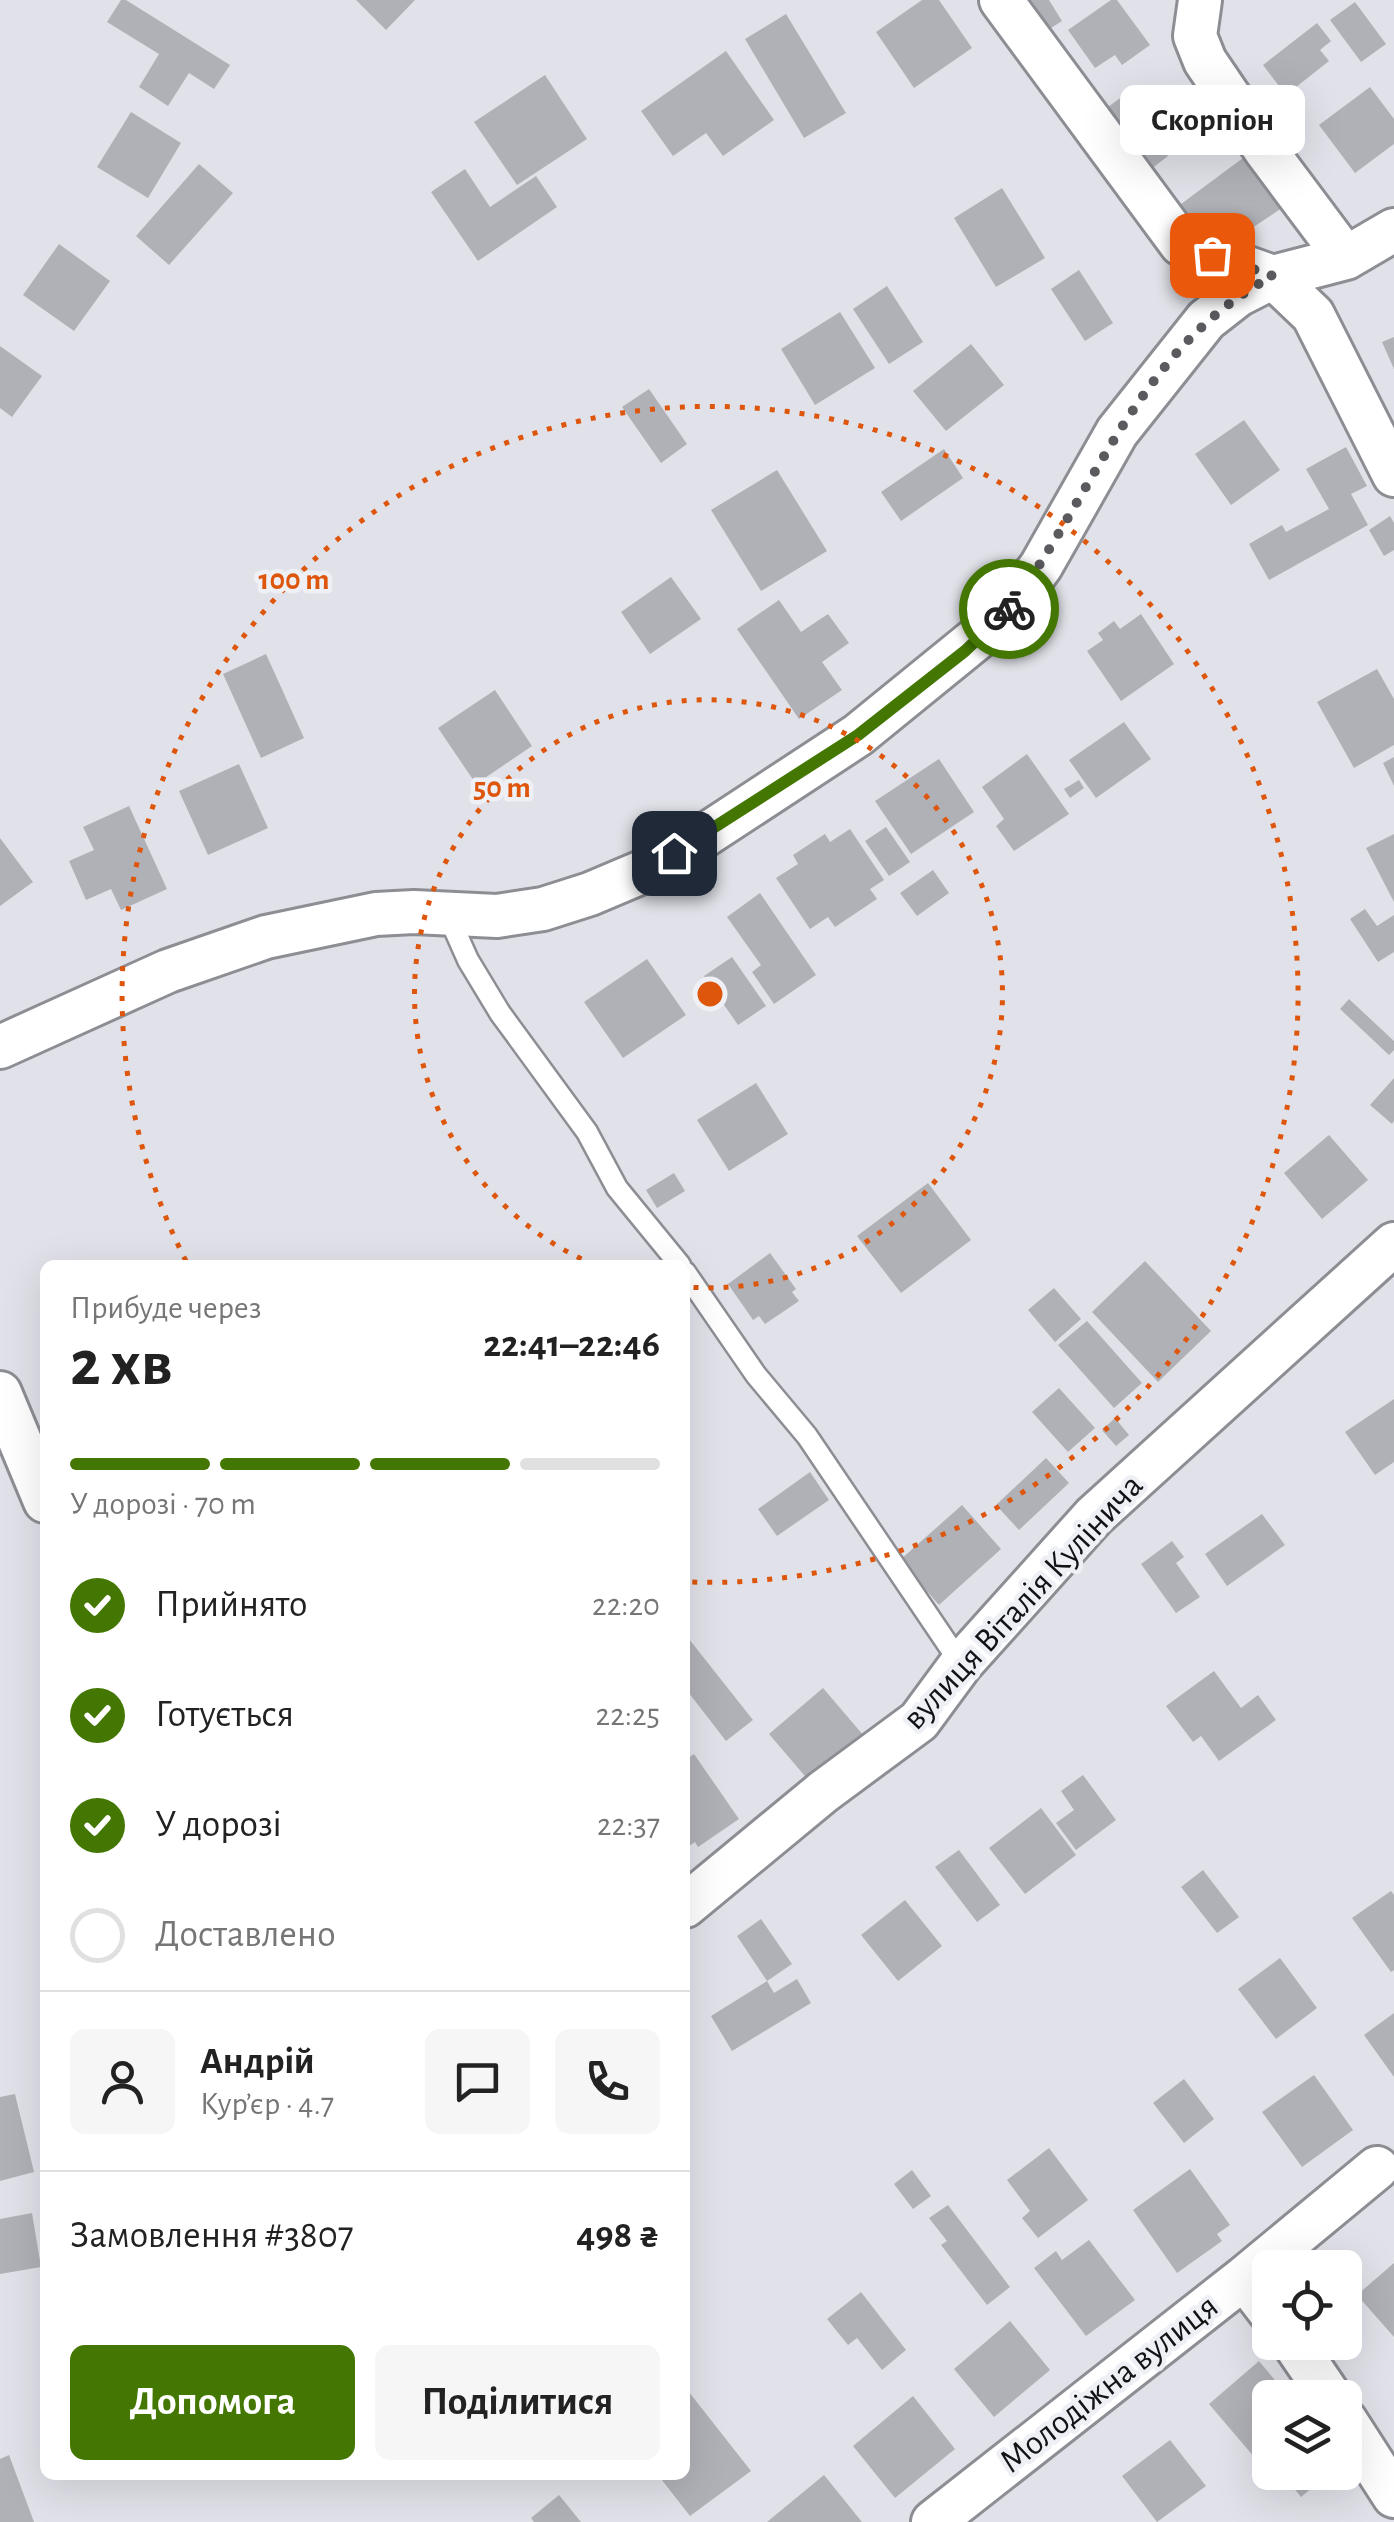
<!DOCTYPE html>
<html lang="uk">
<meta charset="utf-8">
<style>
:root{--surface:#fff;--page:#f6f6f6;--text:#222;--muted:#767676;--line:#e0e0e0;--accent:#437702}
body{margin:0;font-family:"Alegreya Sans",sans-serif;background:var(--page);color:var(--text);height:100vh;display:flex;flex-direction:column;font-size:38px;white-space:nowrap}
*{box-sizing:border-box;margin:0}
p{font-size:32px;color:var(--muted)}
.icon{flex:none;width:55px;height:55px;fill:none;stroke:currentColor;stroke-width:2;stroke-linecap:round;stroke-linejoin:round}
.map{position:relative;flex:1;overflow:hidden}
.panel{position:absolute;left:40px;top:1260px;width:650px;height:1220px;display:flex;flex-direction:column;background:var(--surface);border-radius:15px;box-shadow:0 10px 40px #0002}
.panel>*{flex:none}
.controls{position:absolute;left:1252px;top:2250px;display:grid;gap:20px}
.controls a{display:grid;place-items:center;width:110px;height:110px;border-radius:15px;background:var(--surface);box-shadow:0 10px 40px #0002;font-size:50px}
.pin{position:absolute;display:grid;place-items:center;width:85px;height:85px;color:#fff;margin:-42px;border-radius:20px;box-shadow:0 5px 15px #0006}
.courier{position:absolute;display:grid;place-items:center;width:100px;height:100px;margin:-50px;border:8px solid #437702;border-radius:50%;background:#fff;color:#222;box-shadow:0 2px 12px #0007}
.bubble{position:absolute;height:70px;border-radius:15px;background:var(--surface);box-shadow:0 10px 40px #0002;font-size:32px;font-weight:700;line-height:70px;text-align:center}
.headline em{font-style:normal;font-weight:700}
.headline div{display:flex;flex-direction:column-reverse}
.headline{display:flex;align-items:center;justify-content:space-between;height:170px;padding:0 30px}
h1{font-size:65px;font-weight:700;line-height:75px}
.bar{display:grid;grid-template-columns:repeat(4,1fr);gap:15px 10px;align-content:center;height:120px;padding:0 30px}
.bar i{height:12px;border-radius:8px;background:var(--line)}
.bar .active{background:var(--accent)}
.bar p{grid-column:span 4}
.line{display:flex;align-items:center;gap:25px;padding:0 30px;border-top:2px solid var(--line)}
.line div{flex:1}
.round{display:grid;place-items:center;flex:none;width:105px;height:105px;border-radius:15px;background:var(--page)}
ol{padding:0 30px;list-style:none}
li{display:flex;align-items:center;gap:30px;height:110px}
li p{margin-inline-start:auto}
li .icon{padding:10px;border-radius:50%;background:var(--accent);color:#fff;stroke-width:4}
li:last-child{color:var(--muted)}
li i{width:55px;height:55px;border:5px solid var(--line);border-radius:50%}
.button{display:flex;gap:20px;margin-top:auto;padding:20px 30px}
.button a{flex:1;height:115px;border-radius:15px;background:var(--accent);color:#fff;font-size:40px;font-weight:700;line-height:115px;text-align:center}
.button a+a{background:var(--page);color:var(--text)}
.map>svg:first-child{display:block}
.building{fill:#b0b1b7}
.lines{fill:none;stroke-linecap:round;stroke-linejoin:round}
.lane-casing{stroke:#8c8e94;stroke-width:25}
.street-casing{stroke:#8c8e94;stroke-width:48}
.lane{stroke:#fff;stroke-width:20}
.street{stroke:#fff;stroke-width:42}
.done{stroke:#5b5b5f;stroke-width:10;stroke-dasharray:0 18}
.route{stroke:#437702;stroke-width:12}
.ring{fill:none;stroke:#dd560c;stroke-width:5;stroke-dasharray:5 10}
.labels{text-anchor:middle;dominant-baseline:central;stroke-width:9;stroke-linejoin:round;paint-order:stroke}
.street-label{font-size:35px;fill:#131315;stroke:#eef0f6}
.centre{fill:#dd560c;stroke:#eef0f6;stroke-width:5}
.ring-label{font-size:30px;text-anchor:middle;font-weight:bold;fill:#dd560c;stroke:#eef0f6;stroke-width:9;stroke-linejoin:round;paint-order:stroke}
</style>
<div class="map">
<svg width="1394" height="2522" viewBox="0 0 1394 2522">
<rect width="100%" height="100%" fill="#e1e2e9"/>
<path class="building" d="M121,0H126L230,65L214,89L189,73L168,106L139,87L159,54L107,22Z
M356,0H415L386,30Z
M922,0H939L972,48L914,88L876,32Z
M1028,0H1049L1062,21L1048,30Z
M1111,0H1117L1150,45L1122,65L1115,55L1095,68L1068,30Z
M1355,2L1386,44L1361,62L1330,20Z
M786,14L846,113L804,138L745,39Z
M1317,23L1331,41L1320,50L1329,61L1286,95L1263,65Z
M726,51L774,120L723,156L706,133L673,156L641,111Z
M545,75L587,139L517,185L474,122Z
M1370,87L1394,119V144L1355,173L1319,125Z
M1123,96L1168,156L1146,173L1101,112Z
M131,112L181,143L148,198L97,167Z
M1251,152L1285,206L1237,238L1195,227L1177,207Z
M199,164L233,193L169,265L136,236Z
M465,169L490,207L536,176L557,207L478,261L431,192Z
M1002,188L1045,258L996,287L954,218Z
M59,244L110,281L74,331L23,295Z
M1079,270L1113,323L1085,341L1051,289Z
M887,286L923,342L889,364L853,309Z
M840,312L875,368L815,405L781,349Z
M1394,337V369L1382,342Z
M971,344L1004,385L946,431L913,391Z
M0,346L42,376L12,417L0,408Z
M649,389L687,444L661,463L622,407Z
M1244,420L1280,470L1231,505L1195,454Z
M1346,447L1367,486L1351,494L1368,525L1269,580L1249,544L1282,525L1286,532L1329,509L1306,469Z
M944,449L963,478L901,521L881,492Z
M777,470L827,551L761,591L711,510Z
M1390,516L1394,523V550L1384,556L1369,530Z
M671,577L701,619L650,654L621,612Z
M779,600L801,632L828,614L849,643L822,662L842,690L799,719L737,629Z
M1141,614L1174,664L1121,701L1087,651L1103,640L1098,633L1114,621L1120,629Z
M266,654L304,738L261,758L223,674Z
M1377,669L1394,699V745L1354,768L1317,702Z
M495,690L532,746L476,784L438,728Z
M1124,722L1151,759L1096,798L1069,760Z
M1027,754L1069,814L1014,851L996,826L1004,819L982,787Z
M1394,757V786L1383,763Z
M939,759L974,812L911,854L875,801Z
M239,764L268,828L208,855L179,791Z
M1079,780L1084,788L1070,798L1064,789Z
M129,806L167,889L121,910L111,889L86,900L69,861L94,850L83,827Z
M886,827L910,862L889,876L865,841Z
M850,829L884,880L870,889L877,899L835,927L828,917L810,929L776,878L798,864L793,855L825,834L830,842Z
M1394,834V902L1366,848Z
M0,838L33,882L0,906Z
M933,870L949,893L917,916L900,893Z
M704,871L715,887L704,895L693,878Z
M760,893L816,975L774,1004L752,972L761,965L727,917Z
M1365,909L1377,926L1394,915V952L1378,962L1350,919Z
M732,957L766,1006L738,1025L704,976Z
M647,959L686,1015L623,1058L584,1002Z
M1349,999L1394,1041V1050L1389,1055L1340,1009Z
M1394,1078V1121L1392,1124L1370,1105Z
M756,1083L788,1134L729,1171L697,1120Z
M1329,1135L1368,1180L1322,1219L1284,1173Z
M674,1173L685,1191L657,1208L646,1190Z
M928,1183L971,1240L901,1293L857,1236Z
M770,1253L796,1289L792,1292L799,1301L765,1324L759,1316L753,1320L728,1284Z
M1145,1261L1211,1331L1158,1382L1092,1312Z
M1054,1288L1081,1319L1055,1342L1028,1310Z
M1087,1321L1142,1383L1114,1408L1058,1345Z
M1059,1388L1095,1428L1068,1452L1032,1412Z
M1394,1399V1462L1375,1475L1345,1432Z
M1115,1418L1129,1435L1116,1446L1102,1430Z
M1046,1458L1069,1483L1019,1530L996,1505Z
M810,1472L829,1500L777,1536L758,1509Z
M962,1505L1001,1549L939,1605L900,1560Z
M1262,1514L1285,1545L1227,1586L1205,1554Z
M1172,1541L1184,1557L1176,1563L1200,1597L1176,1613L1141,1564Z
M685,1634L753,1720L726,1741L685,1688Z
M1214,1671L1241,1708L1258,1695L1276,1720L1219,1761L1201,1736L1193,1742L1166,1706Z
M823,1688L864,1736L810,1782L769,1734Z
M694,1754L739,1819L698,1847L695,1842L685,1849V1760Z
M1083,1775L1116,1820L1076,1850L1056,1823L1074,1810L1061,1791Z
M1041,1808L1076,1855L1025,1894L989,1848Z
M959,1850L1000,1905L977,1922L935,1867Z
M1203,1870L1239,1917L1217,1933L1181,1887Z
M1391,1891L1394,1895V1970L1391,1972L1352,1918Z
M905,1900L942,1946L898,1981L861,1935Z
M761,1919L792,1964L767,1981L737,1936Z
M1280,1958L1317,2008L1276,2039L1238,1989Z
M797,1979L811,2003L732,2051L711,2016L767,1981L774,1993Z
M1394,2013V2077L1364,2035Z
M1314,2075L1353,2130L1302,2167L1262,2112Z
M1184,2079L1214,2119L1184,2143L1153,2103Z
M15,2094L34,2172L0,2181V2097Z
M1049,2148L1088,2200L1038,2238L1022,2218L1030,2211L1007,2180Z
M1190,2169L1230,2225L1217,2234L1222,2241L1177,2273L1133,2210Z
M912,2170L931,2196L913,2209L894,2184Z
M948,2205L1010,2287L987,2305L941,2245L947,2241L929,2218Z
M32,2213L41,2267L0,2274V2219Z
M1089,2240L1135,2300L1086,2336L1034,2268L1056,2251L1062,2260Z
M1394,2263V2337L1357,2295Z
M861,2292L906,2350L882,2370L857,2338L848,2345L827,2319Z
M1010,2321L1050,2370L994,2417L954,2369Z
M1259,2361L1290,2398H1270V2445L1255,2458L1209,2404Z
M685,2387L751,2471L690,2516L658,2475H685Z
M913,2396L955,2449L895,2498L853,2446Z
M1170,2440L1206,2486L1157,2522L1122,2476Z
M9,2455L34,2522H0V2459Z
M1286,2472H1331L1301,2497L1283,2475Z
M824,2475L862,2522H767Z
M559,2495L581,2522H534L531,2518Z"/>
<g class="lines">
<g class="lane-casing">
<path id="lane" d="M448,915L468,960L500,1013L587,1132L617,1188L680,1265
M685,1272L756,1375L807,1436L961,1664"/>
</g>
<g class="street-casing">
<path id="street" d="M1001,0L1181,244L1273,277L1313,315L1394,475
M1200,0L1195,36L1205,61L1266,151L1346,258
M0,1047L168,971L266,937L376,914L414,912L497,916L543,909L590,894L642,872L707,834L858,735L1003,617L1041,566L1117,432L1206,320L1238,295L1273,277L1346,258L1394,230
M0,1393L45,1501
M685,1906L823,1792L919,1721L961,1664L1094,1516L1394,1244
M1244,2278L1270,2312
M1293,2342L1331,2398
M1345,2420L1394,2496
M933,2522L1244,2278L1377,2168"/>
</g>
<use href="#lane" class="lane"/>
<use href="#street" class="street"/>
</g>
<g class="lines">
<path class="done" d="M1009,609C1095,494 1138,347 1273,276L1212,255"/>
<path class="route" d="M674,853L858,735L965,651L1009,609"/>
</g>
<g class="ring">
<path d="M595 1265A294 294 0 1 1 687 1287"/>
<path d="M186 1261A588 588 0 1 1 689 1582"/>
</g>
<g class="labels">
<g class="street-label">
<text transform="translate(1023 1602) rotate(-47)">вулиця Віталія Кулінича</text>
<text transform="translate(1109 2384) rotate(-38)">Молодіжна вулиця</text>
</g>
</g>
<circle cx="710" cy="994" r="15" class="centre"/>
<g class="ring-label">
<text x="294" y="589">100 m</text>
<text x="502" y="797">50 m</text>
</g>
</svg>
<div class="controls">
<a><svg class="icon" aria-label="locate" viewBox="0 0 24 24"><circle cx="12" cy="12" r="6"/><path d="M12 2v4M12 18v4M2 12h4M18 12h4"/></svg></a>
<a><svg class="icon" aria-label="layers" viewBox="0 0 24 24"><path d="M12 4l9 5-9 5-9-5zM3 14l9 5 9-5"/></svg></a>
</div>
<div class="pin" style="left:1212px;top:255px;background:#ea580c"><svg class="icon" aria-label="bag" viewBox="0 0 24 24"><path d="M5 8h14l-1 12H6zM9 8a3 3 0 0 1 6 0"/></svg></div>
<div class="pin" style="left:674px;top:853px;background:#1f2937"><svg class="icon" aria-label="home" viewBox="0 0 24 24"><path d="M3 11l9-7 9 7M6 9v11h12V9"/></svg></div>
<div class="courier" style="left:1009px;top:609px"><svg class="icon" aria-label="bike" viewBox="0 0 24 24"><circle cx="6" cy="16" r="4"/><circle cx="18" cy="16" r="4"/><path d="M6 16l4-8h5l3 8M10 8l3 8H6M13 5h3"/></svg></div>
<div class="bubble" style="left:1120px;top:85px;width:185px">Скорпіон</div>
<section class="panel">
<div class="headline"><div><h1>2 хв</h1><p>Прибуде через</p></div><em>22:41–22:46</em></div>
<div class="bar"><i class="active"></i><i class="active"></i><i class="active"></i><i></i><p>У дорозі · 70 m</p></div>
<ol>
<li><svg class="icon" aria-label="check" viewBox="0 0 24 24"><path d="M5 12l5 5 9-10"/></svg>Прийнято<p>22:20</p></li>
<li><svg class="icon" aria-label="check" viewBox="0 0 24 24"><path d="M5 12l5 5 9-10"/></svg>Готується<p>22:25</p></li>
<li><svg class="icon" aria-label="check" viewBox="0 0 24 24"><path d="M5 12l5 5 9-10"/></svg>У дорозі<p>22:37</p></li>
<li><i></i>Доставлено</li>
</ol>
<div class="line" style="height:180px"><a class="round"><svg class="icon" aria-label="person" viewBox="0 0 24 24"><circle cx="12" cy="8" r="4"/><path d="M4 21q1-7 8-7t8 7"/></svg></a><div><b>Андрій</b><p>Кур’єр · 4.7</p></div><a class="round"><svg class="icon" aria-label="chat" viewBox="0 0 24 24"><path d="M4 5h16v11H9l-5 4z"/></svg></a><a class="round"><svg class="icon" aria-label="phone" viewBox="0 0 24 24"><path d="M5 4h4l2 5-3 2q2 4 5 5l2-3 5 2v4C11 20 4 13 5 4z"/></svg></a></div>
<div class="line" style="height:130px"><div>Замовлення #3807</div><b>498 ₴</b></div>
<div class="button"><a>Допомога</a><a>Поділитися</a></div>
</section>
</div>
